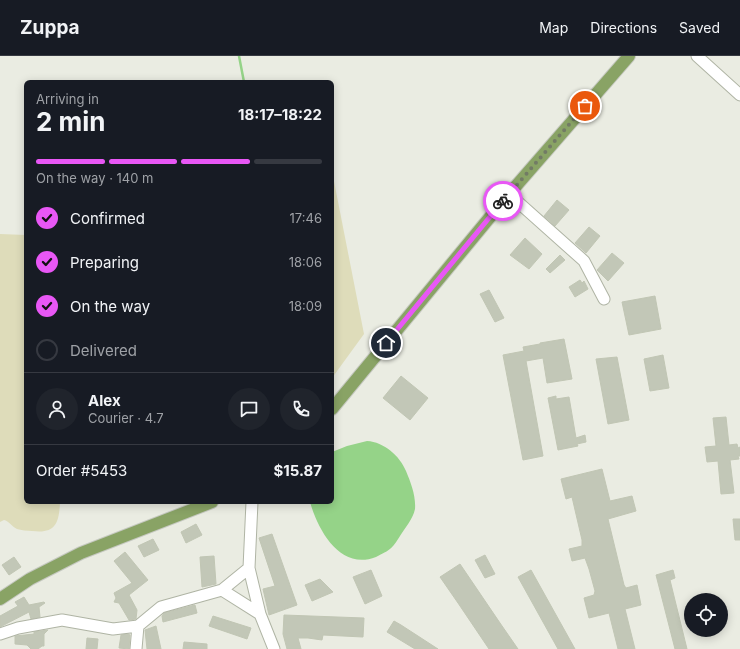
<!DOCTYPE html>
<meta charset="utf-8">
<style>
:root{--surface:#171b24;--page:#20242c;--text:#f1f3f6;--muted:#9ea1a6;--line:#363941;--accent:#e857f5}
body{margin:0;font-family:Inter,sans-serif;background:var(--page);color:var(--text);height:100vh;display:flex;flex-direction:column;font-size:15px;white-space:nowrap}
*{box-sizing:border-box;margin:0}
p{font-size:13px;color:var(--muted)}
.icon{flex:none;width:22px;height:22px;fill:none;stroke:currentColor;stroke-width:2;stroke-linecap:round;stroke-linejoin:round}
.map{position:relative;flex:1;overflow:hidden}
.drawer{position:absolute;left:24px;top:24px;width:310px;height:424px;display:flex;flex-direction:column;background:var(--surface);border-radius:6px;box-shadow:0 2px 10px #0003}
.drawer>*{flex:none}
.buttons{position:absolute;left:684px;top:537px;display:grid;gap:8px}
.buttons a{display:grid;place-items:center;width:44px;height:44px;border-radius:50%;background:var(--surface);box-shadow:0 2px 10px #0003;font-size:20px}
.pin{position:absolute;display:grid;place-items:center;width:34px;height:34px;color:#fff;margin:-17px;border:2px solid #fff;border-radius:50%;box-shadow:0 1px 4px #0007}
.courier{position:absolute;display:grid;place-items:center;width:40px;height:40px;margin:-20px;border:3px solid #e857f5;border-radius:50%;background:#fff;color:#222;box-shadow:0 1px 5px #0007}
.headline em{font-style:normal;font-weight:700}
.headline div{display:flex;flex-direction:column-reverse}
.headline{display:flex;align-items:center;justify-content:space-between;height:68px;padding:0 12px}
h1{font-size:26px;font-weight:700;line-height:30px}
.bar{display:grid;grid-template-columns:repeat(4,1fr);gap:6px 4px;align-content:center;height:48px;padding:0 12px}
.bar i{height:5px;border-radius:3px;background:var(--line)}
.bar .active{background:var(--accent)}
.bar p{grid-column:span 4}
.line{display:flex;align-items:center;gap:10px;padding:0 12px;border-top:1px solid var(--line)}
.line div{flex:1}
.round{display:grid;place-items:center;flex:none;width:42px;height:42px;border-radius:21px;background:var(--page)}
ol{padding:0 12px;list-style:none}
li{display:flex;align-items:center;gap:12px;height:44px}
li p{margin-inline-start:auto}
li .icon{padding:4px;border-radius:50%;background:var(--accent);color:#111;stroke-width:4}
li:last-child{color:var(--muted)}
li i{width:22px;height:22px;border:2px solid var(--line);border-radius:50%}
header{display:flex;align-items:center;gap:24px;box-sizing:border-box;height:56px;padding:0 20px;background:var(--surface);border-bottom:1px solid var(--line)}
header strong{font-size:19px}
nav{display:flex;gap:22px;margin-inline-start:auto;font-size:14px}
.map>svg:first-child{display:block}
.green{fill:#dedcba}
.water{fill:#95d388}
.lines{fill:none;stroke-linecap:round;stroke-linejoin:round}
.stream{stroke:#95d388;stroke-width:2.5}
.building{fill:#c2c7b7;stroke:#c1c6b4}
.minor-casing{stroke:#afb4a4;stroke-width:13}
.major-casing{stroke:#c6c9c1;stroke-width:14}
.minor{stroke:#fff;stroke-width:11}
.major{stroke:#89a365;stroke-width:12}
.done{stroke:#727b65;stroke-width:4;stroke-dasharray:0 7.2}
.route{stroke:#e857f5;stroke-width:5}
</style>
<header>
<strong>Zuppa</strong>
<nav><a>Map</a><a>Directions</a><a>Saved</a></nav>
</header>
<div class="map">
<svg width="740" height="593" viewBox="0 0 740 593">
<rect width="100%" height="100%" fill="#eaece2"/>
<path class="green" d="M332,115L364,278L332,322Z
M0,178L26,179V446H60C59,467 56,478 32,475C27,475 21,474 17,473C11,470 9,465 4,464L0,466Z"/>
<path class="water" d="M367,385C384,386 400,400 406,415C411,427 416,440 415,453C413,463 405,472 400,480C392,493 390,494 376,501C340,515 318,474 310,446H332V396L347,390Z"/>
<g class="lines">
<path class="stream" d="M239,0L244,26"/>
</g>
<path class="building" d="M557,144L569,154L555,170L544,160Z
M589,171L600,180L586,197L575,187Z
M525,182L542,198L529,213L510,199Z
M612,197L624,207L608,225L597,214Z
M560,199L565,204L550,217L546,213Z
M580,224L582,227L584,225L588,233L575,241L569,231Z
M489,234L504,262L495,266L480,238Z
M655,240L661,273L629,279L622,246Z
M564,283L572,323L547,327L543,302L526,305L543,400L523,404L503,299L524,295L523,291L540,288V287Z
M663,299L669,332L650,335L644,303Z
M617,301L629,364L608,368L596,303Z
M401,320L428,342L410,364L383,342Z
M556,340V343L569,341L576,382L585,379L586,386L577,388L578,390L558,394L548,342Z
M726,361L729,389L737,388L738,392L740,391V400H738L739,403L730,404L734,437L721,438L718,405L707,406L705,391L716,390L713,362Z
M602,413L610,445L632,440L636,455L608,463L624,529L626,532L637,529L641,549L625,553L635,593H618L609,557L589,562L584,542L594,539L595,535L589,513L585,502L572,505L569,493L582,490V484L572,441L566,443L561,423Z
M733,463H740V484H735Z
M196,468L202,479L186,487L181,476Z
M272,478L297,549L269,559L263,533L275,530L259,482Z
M153,483L159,494L144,501L138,490Z
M125,496L148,524L129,539L137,554L136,563L129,564L119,547L114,546L116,542L114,537L132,527L114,505Z
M485,499L495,518L485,522L475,504Z
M214,500L216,528L202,531L200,501Z
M14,501L21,511L9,519L2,509Z
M460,508L500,567L518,593H489L458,547L440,521Z
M371,514L382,540L365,548L353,521Z
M531,514L575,593H558L518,521Z
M673,514L675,522L670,524L687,593H675L656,519Z
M320,523L333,536L312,545L305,529Z
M24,541L29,549L44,546L45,547L39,551L40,561L31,563L29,556L0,571V560L18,550L15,546Z
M195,549L197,557L163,566L162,560L164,557Z
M284,559L364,562L363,581L323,579L322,584L308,582H298L301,593H287L283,578Z
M213,560L251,572L247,583L209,570Z
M394,565L401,569L438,593H415L387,576Z
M156,570L161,593H147L145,574Z
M48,574L44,578V590H42L38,593H31L27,589L15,588V580L34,578V576Z
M128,578L130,579L129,593L119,592L121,579Z
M87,582L98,583L97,593H86Z
M184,586L207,588V593H183Z"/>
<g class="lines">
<g class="minor-casing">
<path id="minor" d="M697,0L740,39
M509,138L584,205L604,243
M252,446L249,512L260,558L274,593
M222,534L260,558
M0,578L18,572L62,564L113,573L138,570L161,551L222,534L249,512
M136,593L138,570"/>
</g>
<g class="major-casing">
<path id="major" d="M332,353L509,138L629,0
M0,543L30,523L81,497L212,446"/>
</g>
<use href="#minor" class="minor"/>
<use href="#major" class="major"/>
</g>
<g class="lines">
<path class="done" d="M503,145L585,50"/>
<path class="route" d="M386,287L503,145"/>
</g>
</svg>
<div class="buttons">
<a><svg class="icon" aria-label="locate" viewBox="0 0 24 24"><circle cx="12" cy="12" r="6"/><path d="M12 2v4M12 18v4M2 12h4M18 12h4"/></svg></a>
</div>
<div class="pin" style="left:585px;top:50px;background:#ea580c"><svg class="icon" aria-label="bag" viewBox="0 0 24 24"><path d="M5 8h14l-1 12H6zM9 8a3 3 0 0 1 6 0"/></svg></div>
<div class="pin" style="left:386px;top:287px;background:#1f2937"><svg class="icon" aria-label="home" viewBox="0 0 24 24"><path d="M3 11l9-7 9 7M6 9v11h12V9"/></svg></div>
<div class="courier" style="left:503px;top:145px"><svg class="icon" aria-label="bike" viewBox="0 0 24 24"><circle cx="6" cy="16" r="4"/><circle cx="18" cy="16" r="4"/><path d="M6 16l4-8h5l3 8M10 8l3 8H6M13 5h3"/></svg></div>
<section class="drawer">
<div class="headline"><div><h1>2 min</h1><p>Arriving in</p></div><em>18:17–18:22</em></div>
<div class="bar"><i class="active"></i><i class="active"></i><i class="active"></i><i></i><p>On the way · 140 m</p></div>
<ol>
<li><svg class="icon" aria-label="check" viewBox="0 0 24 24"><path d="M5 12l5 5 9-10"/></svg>Confirmed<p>17:46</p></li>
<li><svg class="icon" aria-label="check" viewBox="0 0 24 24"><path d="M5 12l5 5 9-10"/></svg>Preparing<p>18:06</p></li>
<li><svg class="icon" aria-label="check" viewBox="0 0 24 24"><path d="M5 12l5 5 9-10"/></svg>On the way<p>18:09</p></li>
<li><i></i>Delivered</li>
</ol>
<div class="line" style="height:72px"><a class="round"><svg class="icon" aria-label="person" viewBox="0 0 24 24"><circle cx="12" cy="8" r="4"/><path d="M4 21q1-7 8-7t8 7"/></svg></a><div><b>Alex</b><p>Courier · 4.7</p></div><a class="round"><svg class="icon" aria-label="chat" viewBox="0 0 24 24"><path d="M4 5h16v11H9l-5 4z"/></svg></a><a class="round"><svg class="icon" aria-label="phone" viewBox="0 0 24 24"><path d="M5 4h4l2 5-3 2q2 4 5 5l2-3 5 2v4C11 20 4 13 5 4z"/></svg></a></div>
<div class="line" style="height:52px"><div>Order #5453</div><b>$15.87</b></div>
</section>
</div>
